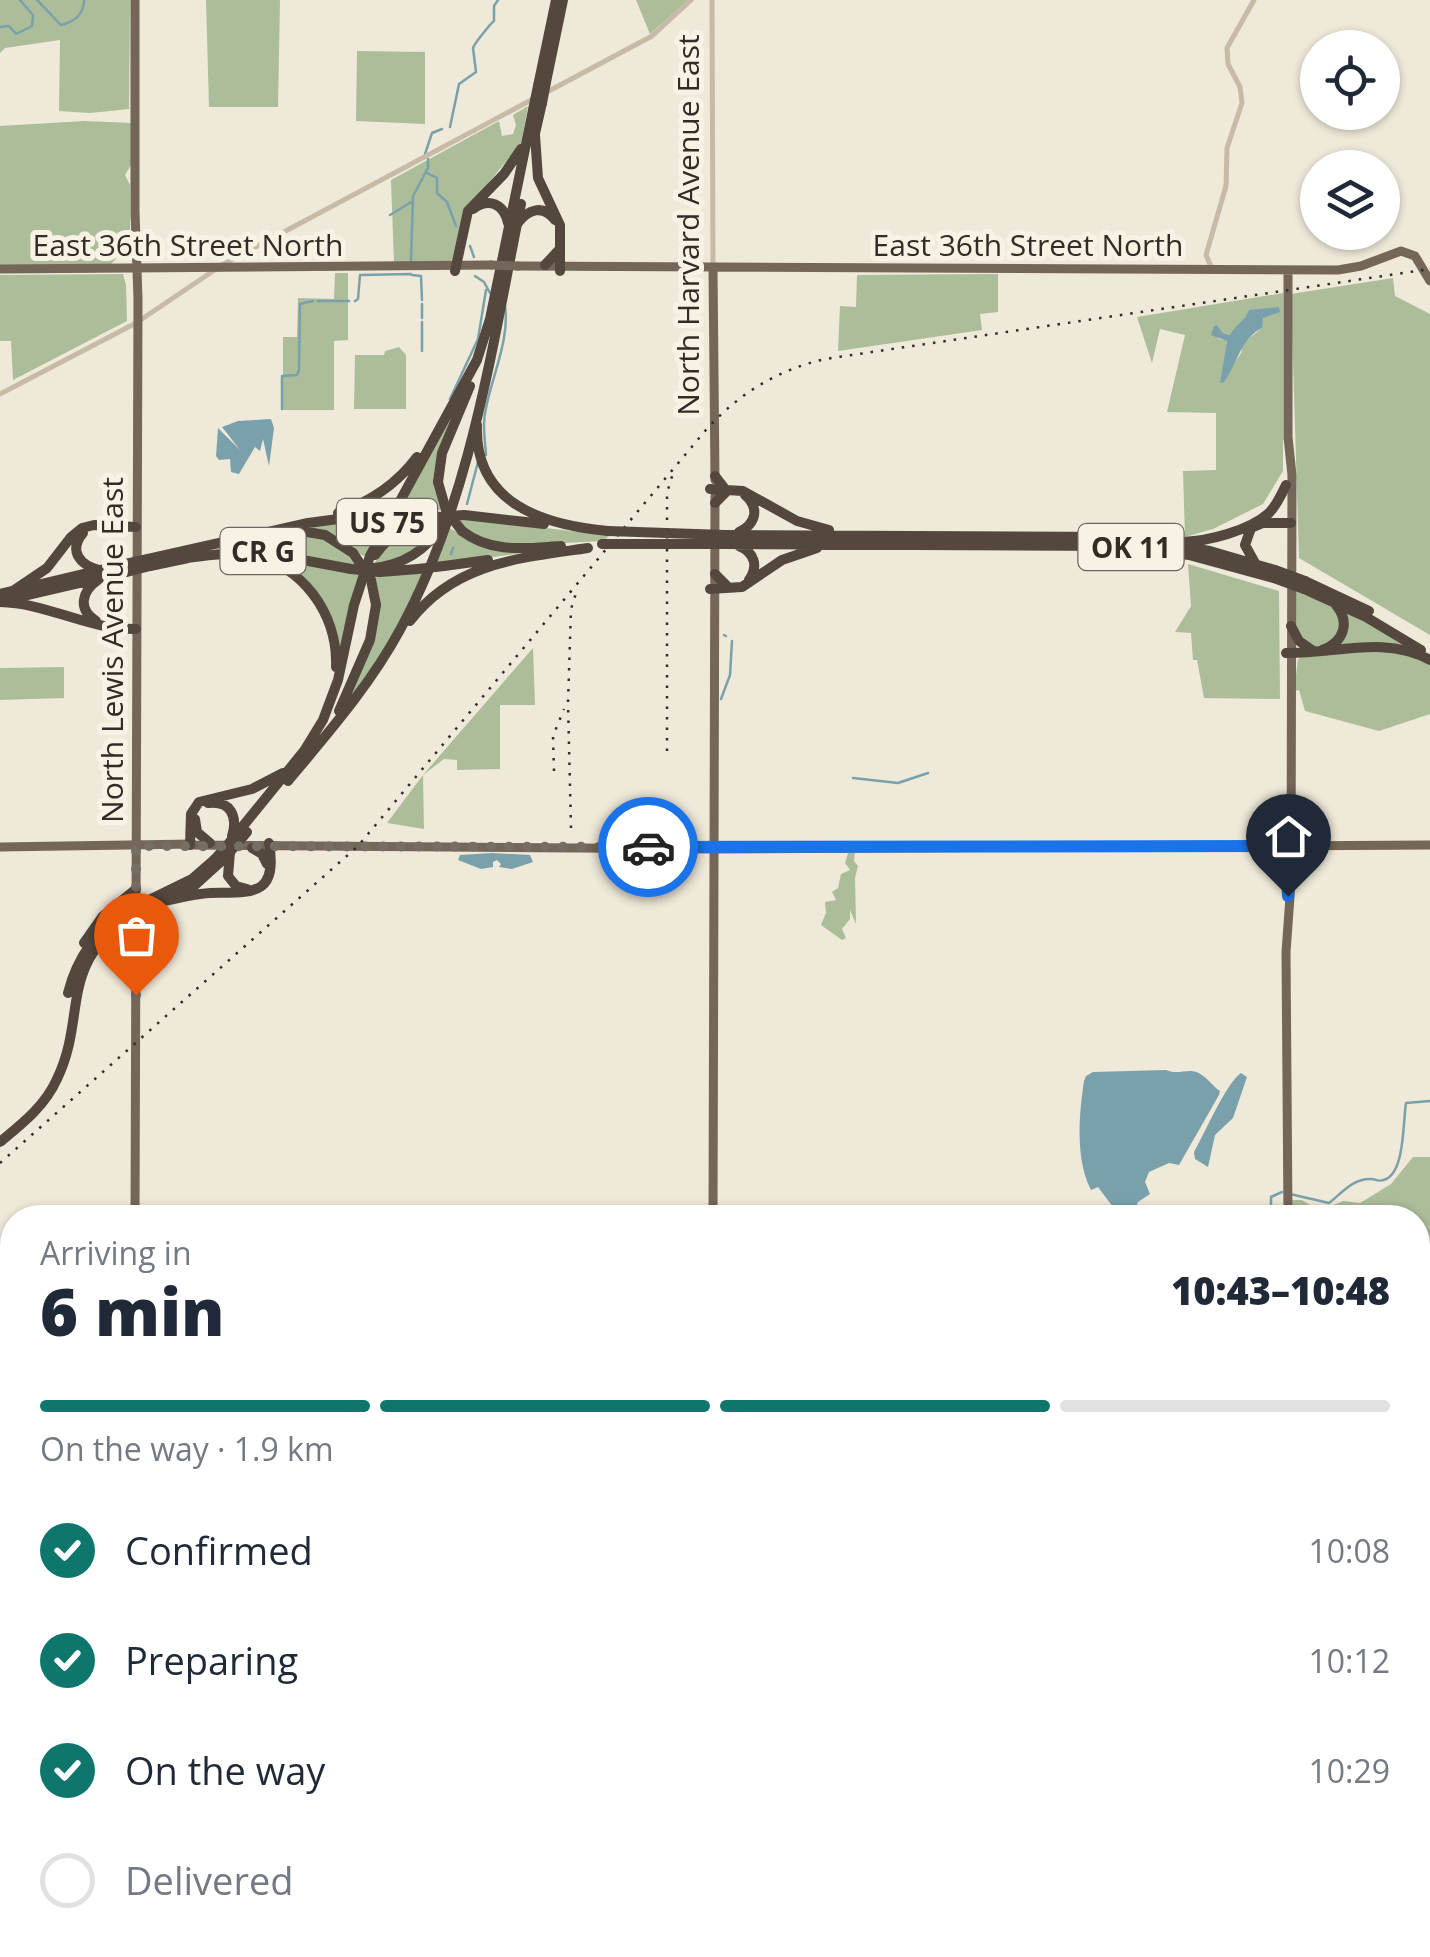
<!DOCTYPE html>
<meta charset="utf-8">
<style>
:root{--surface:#fff;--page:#f2f2f3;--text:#1f2937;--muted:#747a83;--line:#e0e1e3;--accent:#0f766e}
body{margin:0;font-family:"Open Sans",sans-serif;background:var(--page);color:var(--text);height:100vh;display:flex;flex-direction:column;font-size:38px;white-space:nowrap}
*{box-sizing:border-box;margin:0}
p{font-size:32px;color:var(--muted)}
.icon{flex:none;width:55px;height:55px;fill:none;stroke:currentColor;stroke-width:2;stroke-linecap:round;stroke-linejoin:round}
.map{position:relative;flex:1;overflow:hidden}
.drawer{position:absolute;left:0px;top:1205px;width:1430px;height:752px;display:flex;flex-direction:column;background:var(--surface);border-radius:40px 40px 0 0;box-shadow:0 2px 8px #0004}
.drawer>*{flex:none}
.controls{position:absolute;left:1300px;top:30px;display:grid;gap:20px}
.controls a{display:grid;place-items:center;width:100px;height:100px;border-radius:50%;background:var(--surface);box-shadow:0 2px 8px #0004;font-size:50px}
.pin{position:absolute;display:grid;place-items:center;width:85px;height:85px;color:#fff;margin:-102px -42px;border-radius:50% 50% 50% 0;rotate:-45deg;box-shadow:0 0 10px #0007}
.pin .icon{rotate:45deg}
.courier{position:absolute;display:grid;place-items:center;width:100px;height:100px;margin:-50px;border:8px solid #1a73e8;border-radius:50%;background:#fff;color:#222;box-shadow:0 2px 12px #0007}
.overview em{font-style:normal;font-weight:800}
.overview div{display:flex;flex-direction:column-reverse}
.overview{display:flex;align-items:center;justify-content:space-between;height:170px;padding:0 40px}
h1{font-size:65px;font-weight:800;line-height:75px}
.bar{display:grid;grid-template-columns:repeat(4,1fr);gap:15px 10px;align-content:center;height:120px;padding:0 40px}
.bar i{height:12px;border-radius:8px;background:var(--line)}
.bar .active{background:var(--accent)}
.bar p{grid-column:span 4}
ol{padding:0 40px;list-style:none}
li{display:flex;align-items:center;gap:30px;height:110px}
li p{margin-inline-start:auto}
li .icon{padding:10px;border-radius:50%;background:var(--accent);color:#fff;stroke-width:4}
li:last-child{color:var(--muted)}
li i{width:55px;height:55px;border:5px solid var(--line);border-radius:50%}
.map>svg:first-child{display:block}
.green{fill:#acbd9a;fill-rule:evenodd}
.water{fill:#7aa1ab}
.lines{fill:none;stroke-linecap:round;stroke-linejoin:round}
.stream{stroke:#7aa1ab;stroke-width:2.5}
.minor{stroke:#c7baa6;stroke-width:5}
.major{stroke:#746658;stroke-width:9}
.highway{stroke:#54483e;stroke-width:10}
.rail{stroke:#332c26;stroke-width:2.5;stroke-dasharray:2.5 8;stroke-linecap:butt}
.major-bridge{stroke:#746658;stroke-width:9}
.highway-bridge{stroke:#54483e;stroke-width:10}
.done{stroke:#756e65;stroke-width:10;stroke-dasharray:0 18}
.route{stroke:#1a73e8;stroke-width:12}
.labels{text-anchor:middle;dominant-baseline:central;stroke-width:10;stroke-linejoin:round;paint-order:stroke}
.shield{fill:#f8f2e5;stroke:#6e675f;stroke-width:2.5}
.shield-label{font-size:28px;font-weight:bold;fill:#332c26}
.street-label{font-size:30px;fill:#332c26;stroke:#f8f2e5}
</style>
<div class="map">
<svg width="1430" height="1957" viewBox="0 0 1430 1957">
<rect width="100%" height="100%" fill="#efe9d9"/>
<path class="green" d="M0,0H130L129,109L90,113L59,111L60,40L5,48L0,53Z
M206,0H280L278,107H209Z
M636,0H688L650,34Z
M357,51L425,52V124L356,121Z
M528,106L521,143L468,208L456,256L451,261L394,263L391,180L499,121L502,136L513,134L516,125L513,115Z
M84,121L132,123L131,165L125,175L130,185V244L111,264L0,266V126Z
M335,273H348V340L334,341V410H283V337H297L298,298L334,299Z
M123,274L126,285L127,321L13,380L11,341H0V275Z
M998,274V312L980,314L982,330L838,351L840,306L856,307L857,275Z
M1393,278L1395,296L1430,314V635L1299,558L1291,294Z
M1283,293V471L1263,504L1213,529L1185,537L1183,471L1216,470V413L1167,412L1185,335L1160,329L1152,363L1137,317ZM1247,315L1262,328L1243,343L1241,353L1221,383L1227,340L1219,339L1217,325L1223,333L1231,335Z
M399,347L406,355V409H354L355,355H384L385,351Z
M469,379L438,460L443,510H404L399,507Z
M386,518L366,557L304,528L325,521Z
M460,519L610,535L604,541L504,546L463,529Z
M440,521L416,552L381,565L375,562C392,536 410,527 440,521Z
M448,527L471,540L554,549L441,564L436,561Z
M299,531L341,545L355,565L249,548L216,550L150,564Z
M259,553L359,575L338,664L318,597Z
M1188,564L1279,591L1280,699L1204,698L1197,660H1193L1191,633L1175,632L1191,606Z
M419,572L424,574L379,661L349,699L376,629L371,574Z
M1295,591L1338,608L1342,632L1324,648L1308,646L1296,627Z
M1343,609L1422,654L1333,647L1338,643Z
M533,648L535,705H500V769L457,770V760L444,759L423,775L424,829L387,823L423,775Z
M1389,648L1430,662V714L1379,731L1305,711L1299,690L1294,691L1298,659L1305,655Z
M64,667V698L0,700V668Z
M849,850L855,852L854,861L858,866L855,878L856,924L850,910V919L842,929L846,938L842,940L821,925L826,913L825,902L836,900L832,892L838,888L841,874L850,870L845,863Z
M1413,1157H1430V1253L1418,1278V1218L1290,1217L1289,1200H1302L1312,1206H1331L1343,1201L1360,1203L1391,1184Z
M1418,1455L1427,1456L1430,1566H1418Z
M0,1606H12V1688H9L6,1638L0,1637Z
M1146,1945H1283V1957H1146Z"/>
<path class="water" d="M1279,307L1280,312L1263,318L1262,328C1240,339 1238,363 1224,382L1220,383L1227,341L1211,335L1214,326L1217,325L1223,333L1230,335C1235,325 1245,321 1249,310Z
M271,419L274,428L269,466L263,439L260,451L255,447L239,474L231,472L230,459L219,460L216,456L218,428L240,450L222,427L238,421Z
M492,853L530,855L533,862L512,869L499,867L501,864L497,860L493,862V867L481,869L458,860L460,855Z
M1166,1070C1176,1074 1181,1071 1191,1071C1204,1072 1210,1084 1220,1091L1219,1095L1179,1165L1169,1163L1149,1172L1145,1182L1150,1194L1138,1202L1133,1215L1124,1212L1119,1215L1098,1187L1091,1190C1075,1159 1079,1114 1084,1081L1086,1076L1093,1072Z
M1241,1073L1247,1077L1233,1118L1215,1135L1208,1167L1195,1159L1194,1152C1205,1133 1226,1083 1241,1073Z"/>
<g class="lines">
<path class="stream" d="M37,0L61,25C74,22 84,14 84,0
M0,27L9,26L16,34L32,26L33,15L20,0
M450,127L459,84L476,72L473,48C474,44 491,23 494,21V6L498,0
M425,154L432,133L442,129
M427,173L437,178V193L447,202L456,226
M390,215L413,201
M470,246L474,257
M411,261L413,196L428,168V159
M412,275L421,276L422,300
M475,276L484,282L490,293
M318,301H349
M355,301L358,299L360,275L411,274
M422,304V318
M422,351V322
M450,399L478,339L486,290
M282,409V376L297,375L299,370L300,304L313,301
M486,455C485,439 482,424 486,408C492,377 510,338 505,306
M467,504L478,462
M451,554L453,548
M724,635L726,636
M721,699L730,675L732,641
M853,778L898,783L928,773
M1290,1194L1329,1203C1342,1193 1352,1179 1370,1179C1379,1179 1377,1183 1386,1179C1405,1171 1403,1120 1406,1103L1430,1101
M1271,1218V1197L1282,1192
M1201,1957L1204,1945"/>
<path class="minor" d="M712,0L713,265
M547,92L652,36L691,0
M1212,269L1206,255L1226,186L1227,148L1242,103L1240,87L1228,64L1227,48L1254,0
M0,394L136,323L222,265L533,99
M1418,1281L1430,1261"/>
<path class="major" d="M135,217V0
M518,266L1338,270L1361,266L1401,251L1415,256L1430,281
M713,268L715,480
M0,269L491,265
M1288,270V439
M190,845L715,849L1430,845
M0,847L193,844
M135,1218L138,299L135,212
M713,1218L715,496
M1288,1218L1286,952L1291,883L1292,475L1288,437
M1418,1423H1430
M0,1424H12
M137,1945V1957
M1287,1945V1957
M711,1957V1945"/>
<path class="highway" d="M546,82L563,0
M538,86L556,0
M535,135L538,178L560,225V271
M534,138L542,103
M473,209C489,197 504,204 508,223
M517,224C528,209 543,204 555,220
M545,265L558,251
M455,271L468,211L504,174L521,149
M477,425C474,503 542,525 608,531
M715,476L725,489
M438,482L442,453L470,386
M710,489L743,491L797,521L829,530
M715,503L726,492
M338,513C370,502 397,484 417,457
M464,515L544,524
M295,530L325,535L353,553
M462,531C492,554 526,548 561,546
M739,532C756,524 760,508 745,495
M83,533C68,551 80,565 99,570
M725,535L1121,537L1210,551L1275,570
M1183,542C1208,541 1249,531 1269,513C1277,505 1281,495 1286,485
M724,544L1115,546L1189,555L1274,578
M739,546C754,552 759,566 749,580
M249,550L351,569
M375,555C391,533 410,521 437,517
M185,558C206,556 227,552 248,555C302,563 338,614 336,667
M148,559L308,523L376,514
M1255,563L1245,545L1251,528L1263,523H1291
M150,566L188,558
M444,566L488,560
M373,568C402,565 425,552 441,526
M380,572L418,569
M715,574L727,586
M1305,581L1369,611
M710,589L742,587L782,560L817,548
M1304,589L1366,617L1421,650
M13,591L47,568L71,537L82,528L94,525L136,527
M0,594L121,565
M11,599L123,573
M0,602C48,603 88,630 136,629
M96,621C77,609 82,591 98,580
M410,621C455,562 521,558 588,548
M1291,626L1299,641L1312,650
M1322,650C1343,643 1351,623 1336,605
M1286,653C1335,654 1385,635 1430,660
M339,711L370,640L376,605
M288,781C329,732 371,684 401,628C471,499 492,346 521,204
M208,803C231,800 238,817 232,836
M195,819L197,832L210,843
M230,842L304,751L323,720L338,680L354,605L370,556L477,360L490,319L533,110
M190,845L191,814L199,802L252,789L283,773
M252,848L262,854L267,864
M230,852L228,876L236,886L247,889
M145,902L192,879L215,859
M161,902C177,898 194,894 210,893C252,892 278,897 269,843
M145,909L195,885L227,856
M84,943L103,916L136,889
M68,993C77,957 97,930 127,910
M0,1142C22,1124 45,1106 57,1079C87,1017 58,967 127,919"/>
<path class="rail" d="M667,751V493L673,473
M554,771L553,736L564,709
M571,828L568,703L571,609L577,590
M0,1163L358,846L705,431C738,394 777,370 825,359L1430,269
M1418,1302L1430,1301
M1418,1317L1430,1324
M0,1715H12
M0,1831L12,1825"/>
<path class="major-bridge" d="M491,265L518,266"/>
<path class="highway-bridge" d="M542,103L546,82
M533,110L538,86
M438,482L446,510L462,531
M376,514L404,513
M437,517L464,515
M608,531L725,535
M602,544H724
M353,553L371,580L376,605
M121,565L148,559
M351,569L379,572
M418,569L444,566
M1275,570L1305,581
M123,573L150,566
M1274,578L1304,589
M230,852L247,832
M215,859L230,842
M127,919L145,909"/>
</g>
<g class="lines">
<path class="done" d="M136,995V846L648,847"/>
<path class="route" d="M648,847L1286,846L1288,896"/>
</g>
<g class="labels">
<g class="shield">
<rect x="337" y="499" width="100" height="46" rx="8"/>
<rect x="1078.5" y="524" width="105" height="46" rx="8"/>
<rect x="220.5" y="528" width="85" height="46" rx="8"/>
</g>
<g class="shield-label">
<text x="387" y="522">US 75</text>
<text x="1131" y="547">OK 11</text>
<text x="263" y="551">CR G</text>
</g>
<g class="street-label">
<text transform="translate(687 225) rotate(-90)">North Harvard Avenue East</text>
<text x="188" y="244">East 36th Street North</text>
<text x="1028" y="244">East 36th Street North</text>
<text transform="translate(111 650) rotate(-90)">North Lewis Avenue East</text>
</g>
</g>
</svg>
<div class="controls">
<a><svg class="icon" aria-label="locate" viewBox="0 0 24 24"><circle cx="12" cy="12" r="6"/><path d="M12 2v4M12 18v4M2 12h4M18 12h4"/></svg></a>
<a><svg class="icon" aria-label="layers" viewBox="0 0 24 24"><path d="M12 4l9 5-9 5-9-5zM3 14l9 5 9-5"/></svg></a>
</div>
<div class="pin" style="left:136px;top:995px;background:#ea580c"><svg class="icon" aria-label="bag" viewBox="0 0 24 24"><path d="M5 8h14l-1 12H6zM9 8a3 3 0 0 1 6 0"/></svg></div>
<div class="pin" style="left:1288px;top:896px;background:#1f2937"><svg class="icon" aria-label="home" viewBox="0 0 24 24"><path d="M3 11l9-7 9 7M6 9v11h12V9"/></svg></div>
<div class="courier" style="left:648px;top:847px"><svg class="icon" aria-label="car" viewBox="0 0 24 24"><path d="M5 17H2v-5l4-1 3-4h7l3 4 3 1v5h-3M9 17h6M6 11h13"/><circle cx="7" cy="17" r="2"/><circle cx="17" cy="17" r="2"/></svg></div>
<section class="drawer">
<div class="overview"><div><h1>6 min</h1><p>Arriving in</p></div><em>10:43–10:48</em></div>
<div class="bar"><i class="active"></i><i class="active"></i><i class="active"></i><i></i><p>On the way · 1.9 km</p></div>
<ol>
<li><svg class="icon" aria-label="check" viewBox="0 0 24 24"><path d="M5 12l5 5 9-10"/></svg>Confirmed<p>10:08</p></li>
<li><svg class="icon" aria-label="check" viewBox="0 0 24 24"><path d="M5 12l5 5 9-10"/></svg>Preparing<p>10:12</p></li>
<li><svg class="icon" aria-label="check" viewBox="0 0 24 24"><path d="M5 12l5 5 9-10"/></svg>On the way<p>10:29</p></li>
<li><i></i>Delivered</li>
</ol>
</section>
</div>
